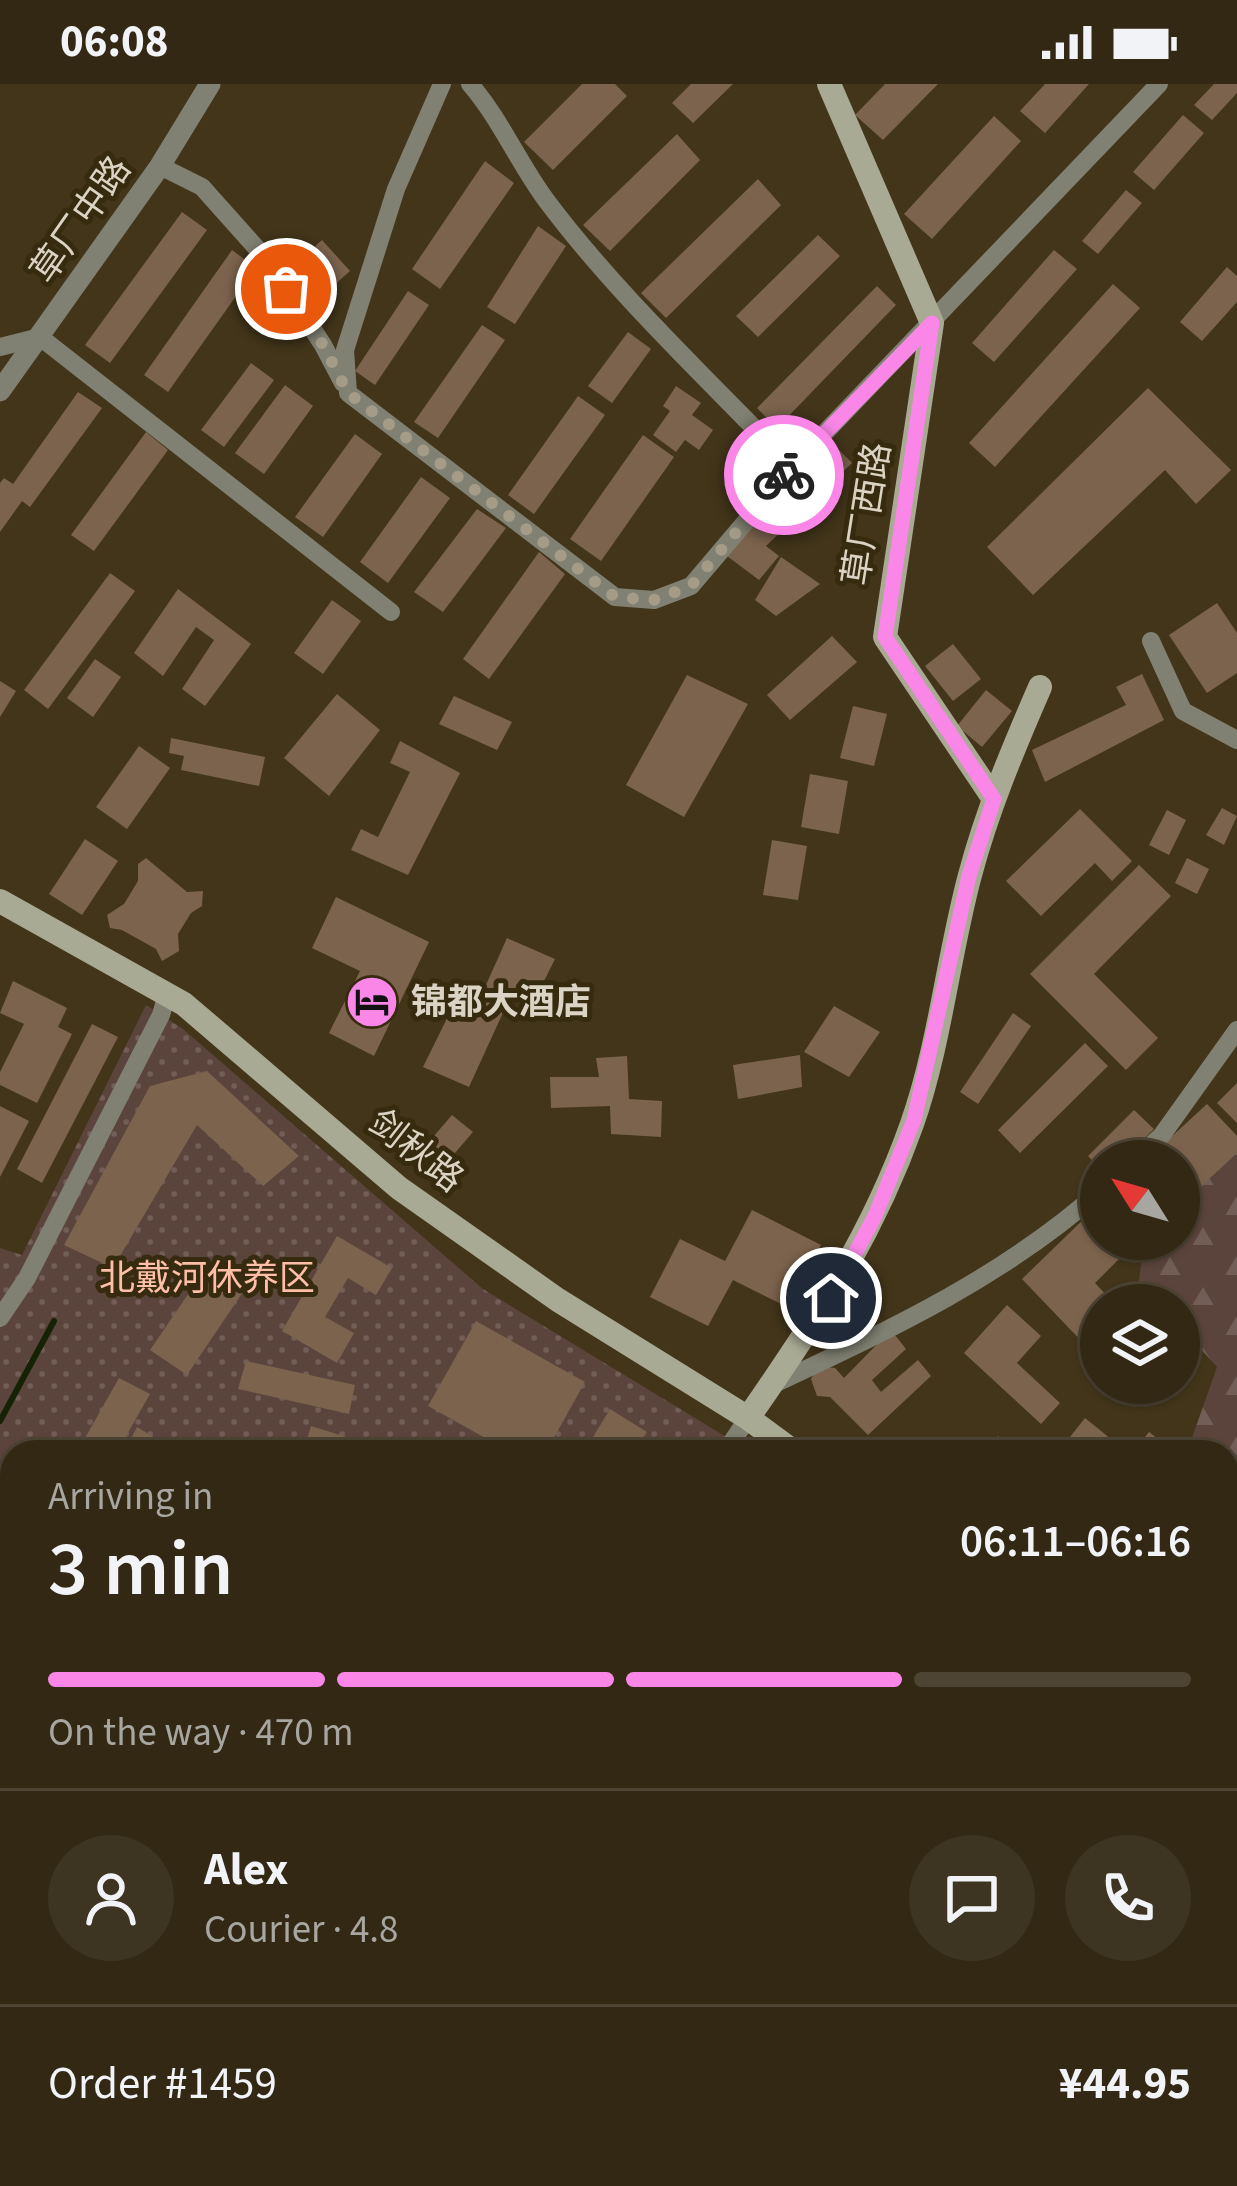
<!DOCTYPE html>
<meta charset="utf-8">
<style>
:root{--surface:#322814;--page:#3d3422;--text:#f1f3f6;--muted:#a8a6a0;--line:#4d4434;--accent:#fa87e8}
body{margin:0;font-family:"Source Sans 3","Noto Sans SC",sans-serif;background:var(--page);color:var(--text);height:100vh;display:flex;flex-direction:column;font-size:45px;white-space:nowrap}
*{box-sizing:border-box;margin:0}
p{font-size:39px;color:var(--muted)}
.icon{flex:none;width:66px;height:66px;fill:none;stroke:currentColor;stroke-width:2;stroke-linecap:round;stroke-linejoin:round}
.map{position:relative;flex:1;overflow:hidden}
.drawer{position:absolute;left:0px;top:1356px;width:1239px;height:747px;display:flex;flex-direction:column;background:var(--surface);border-radius:36px 36px 0 0;box-shadow:0 3px 9px #0004,0 0 0 3px var(--line)}
.drawer>*{flex:none}
.needle{width:78px;rotate:307deg}
.fabs{position:absolute;left:1080px;top:1056px;display:grid;gap:24px}
.fabs a{display:grid;place-items:center;width:120px;height:120px;border-radius:50%;background:var(--surface);box-shadow:0 3px 9px #0004,0 0 0 3px var(--line);font-size:60px}
.pin{position:absolute;display:grid;place-items:center;width:102px;height:102px;color:#fff;margin:-51px;border:6px solid #fff;border-radius:50%;box-shadow:0 3px 12px #0007}
.courier{position:absolute;display:grid;place-items:center;width:120px;height:120px;margin:-60px;border:9px solid #fa87e8;border-radius:50%;background:#fff;color:#222;box-shadow:0 3px 15px #0007}
.overview em{font-style:normal;font-weight:600}
.overview div{display:flex;flex-direction:column-reverse}
.overview{display:flex;align-items:center;justify-content:space-between;height:204px;padding:0 48px}
h1{font-size:78px;font-weight:600;line-height:90px}
.bar{display:grid;grid-template-columns:repeat(4,1fr);gap:18px 12px;align-content:center;height:144px;padding:0 48px}
.bar i{height:15px;border-radius:9px;background:var(--line)}
.bar .current{background:var(--accent)}
.bar p{grid-column:span 4}
.line{display:flex;align-items:center;gap:30px;padding:0 48px;border-top:3px solid var(--line)}
.line div{flex:1}
.round{display:grid;place-items:center;flex:none;width:126px;height:126px;border-radius:63px;background:var(--page)}
.status{display:flex;justify-content:space-between;align-items:center;height:84px;padding:0 60px;background:var(--surface);direction:ltr}
.status svg{height:33px;fill:currentColor}
.map>svg:first-child{display:block}
.forest{fill:url(#forest-firs)}
.park{fill:url(#park-dots)}
.lines{fill:none;stroke-linecap:round;stroke-linejoin:round}
.stream{stroke:#152206;stroke-width:6}
.building{fill:#7c634d}
.minor{stroke:#808172;stroke-width:18}
.tertiary{stroke:#808172;stroke-width:21}
.secondary{stroke:#a9aa93;stroke-width:24}
.done{stroke:#a59c88;stroke-width:12;stroke-dasharray:0 21.6}
.route{stroke:#fa87e8;stroke-width:15}
.labels{text-anchor:middle;dominant-baseline:central;stroke-width:10;stroke-linejoin:round;paint-order:stroke}
.street-label{font-size:36px;fill:#dbd3c3;stroke:#372b0f}
.poi-label{font-size:36px;font-weight:bold;fill:#dbd3c3;stroke:#372b0f;text-anchor:start}
.park-label{font-size:36px;fill:#febea7;stroke:#372b0f}
</style>
<div class="status"><b>06:08</b><svg viewBox="0 0 49 12"><path d="M0 12V9h3v3zM5 12V6h3v6zM10 12V3h3v9zM15 12V0h3v12zM26 1h20v11H26zM47 4h2v5h-2z"/></svg></div>
<div class="map">
<svg width="1237" height="2102" viewBox="0 0 1237 2102">
<defs>
<pattern id="forest-firs" width="22" height="20" patternUnits="userSpaceOnUse" patternTransform="scale(3)"><rect width="22" height="20" fill="#5b443c"/><path d="M5 1l3.5 6h-7zM16 11l3.5 6h-7z" fill="#725e57"/></pattern>
<pattern id="park-dots" width="8" height="8" patternUnits="userSpaceOnUse" patternTransform="scale(3)"><rect width="8" height="8" fill="#5b443c"/><path d="M2 2h.1M6 6h.1" fill="none" stroke="#725e57" stroke-width="1.8" stroke-linecap="round"/></pattern>
</defs>
<rect width="100%" height="100%" fill="#42351a"/>
<path class="forest" d="M1237,1061V1425L1227,1417V1368H1187L1217,1283L1179,1241V1221H1161L1139,1197L1144,1155H1179V1112Z
M1237,1509V1638L1227,1656V1521Z
M1237,1774V1918L1227,1909V1792Z"/>
<path class="park" d="M146,921L183,945L483,1205L751,1368H12V2091H1227V1946L1237,1950V2102H0V1164L22,1171Z"/>
<g class="lines">
<path class="stream" d="M0,1337L54,1237"/>
</g>
<path class="building" d="M582,0H615L627,12L553,86L524,58Z
M691,0H733L693,39L672,19Z
M885,0H938L883,56L855,31Z
M1045,0H1089L1045,49L1020,27Z
M1214,0H1237V9L1212,36L1194,21Z
M1183,31L1204,49L1154,106L1133,88Z
M994,32L1021,57L932,155L904,130Z
M677,50L700,76L610,167L583,141Z
M485,77L514,99L440,205L412,185Z
M758,95L781,121L666,234L641,209Z
M1126,106L1142,119L1098,170L1082,157Z
M182,128L207,146L110,279L85,261Z
M538,142L566,162L515,240L487,223Z
M818,151L840,172L758,253L736,232Z
M322,156L350,187L314,219L286,189Z
M232,166L256,184L168,308L144,291Z
M1054,166L1077,185L994,278L972,259Z
M1227,183L1237,192V218L1202,257L1180,238Z
M1113,200L1140,224L995,383L969,359Z
M877,202L896,221L777,344L757,324Z
M408,207L429,221L375,301L355,287Z
M482,241L505,256L438,354L414,338Z
M628,248L651,265L612,319L588,302Z
M251,279L274,296L224,363L201,346Z
M285,301L313,322L264,390L235,369Z
M676,302L701,319L692,331L713,346L699,366L685,356L676,368L653,351L670,327L663,322Z
M1148,304L1231,386L1196,420L1165,386L1033,511L987,463Z
M78,308L102,324L30,423L22,417L0,448V399L4,394L13,400Z
M578,312L605,331L534,430L508,411Z
M146,348L168,366L94,467L71,451Z
M355,350L382,370L323,453L295,433Z
M643,351L674,373L601,477L570,455Z
M832,359L852,379L766,462L779,472L759,496L727,472L748,442Z
M421,393L450,414L388,499L360,478Z
M477,425L506,444L443,528L414,508Z
M539,468L565,490L489,595L463,575Z
M781,473L820,500L776,532L755,516Z
M110,489L135,507L48,625L24,606Z
M178,505L251,560L205,622L182,605L214,556L196,543L163,592L134,569Z
M332,516L361,537L323,590L294,569Z
M1217,519L1237,549V589L1207,609L1169,551Z
M832,552L857,578L790,636L767,611Z
M953,560L981,595L953,617L925,582Z
M95,575L121,593L93,633L67,614Z
M1142,590L1164,636L1045,698L1032,666L1126,621L1116,603Z
M687,591L748,620L684,733L626,701Z
M0,597L16,607L0,633Z
M986,606L1012,627L982,663L957,642Z
M337,610L380,646L329,712L284,674Z
M454,612L512,638L497,666L439,640Z
M853,622L887,630L874,682L840,674Z
M171,654L265,673L259,702L181,686L184,672L169,669Z
M400,657L460,689L408,791L351,766L361,745L378,753L410,688L390,679Z
M139,662L170,684L127,745L96,723Z
M810,690L848,697L839,750L801,743Z
M1222,724L1237,732L1224,761L1206,751Z
M1080,725L1132,777L1112,797L1095,779L1041,832L1006,797Z
M1167,726L1186,736L1169,771L1149,761Z
M85,755L118,777L82,831L49,810Z
M772,756L807,762L798,816L763,811Z
M146,774L187,808L203,807L202,822L191,829L178,850L179,867L162,877L156,865L122,846L110,844L107,831L124,820L138,797V780Z
M1187,774L1209,785L1197,810L1175,799Z
M1139,781L1171,812L1094,890L1158,954L1126,986L1030,890Z
M336,813L429,858L374,972L329,949L360,887L312,864Z
M507,854L555,875L534,917L512,909L469,1003L423,983L463,902L481,912Z
M13,897L67,924L58,943L72,950L37,1019L0,1001V988L24,940L0,929Z
M834,922L880,948L849,993L804,968Z
M1013,929L1031,942L978,1020L960,1008Z
M92,940L118,953L42,1099L17,1085Z
M1085,959L1108,982L1020,1069L998,1046Z
M800,971L802,1003L738,1015L733,981Z
M627,972L629,1015L662,1017L661,1053L611,1050L610,1022L551,1024L550,993H599L596,974Z
M207,987L299,1072L263,1102L197,1041L113,1184L64,1161L150,1002Z
M1237,999V1039L1217,1019Z
M1207,1020L1237,1052V1069L1179,1123V1077H1145Z
M0,1022L29,1037L0,1093Z
M1134,1026L1154,1045L1121,1077H1101V1086L1088,1072Z
M452,1031L473,1048L442,1084L421,1067Z
M752,1126L821,1161L787,1223L733,1196L708,1242L650,1213L680,1155L725,1177Z
M1089,1130L1101,1142V1155H1114L1126,1168L1095,1199L1116,1221H1101V1251L1088,1264L1022,1195Z
M337,1152L392,1184L376,1211L348,1194L325,1233L354,1249L337,1279L282,1247Z
M208,1181L245,1205L187,1291L150,1266Z
M1007,1221L1041,1252L1017,1279L1060,1319L1041,1340L964,1269Z
M476,1237L585,1298L546,1368H503L505,1365L428,1322Z
M891,1246L906,1265L872,1296L881,1308L918,1276L931,1292L868,1351L830,1313L817,1312L811,1295L818,1282L835,1284L844,1294Z
M246,1277L355,1301L349,1330L238,1305Z
M119,1294L150,1310L117,1368H77Z
M1115,1299H1154L1139,1318Z
M610,1325L647,1348L634,1368H584Z
M1085,1334L1127,1368H1078L1066,1358Z
M311,1342L375,1362L373,1368H303Z
M137,1343L178,1368H124Z
M1149,1348L1175,1368H1133Z
M998,1352L1019,1368H986Z
M1227,1453L1237,1461V1498L1227,1511Z
M12,1543V1671L0,1687V1584L9,1571L0,1565V1559Z
M12,1695V1729L0,1719V1710Z
M0,1792L12,1794V1951L0,1949Z
M1227,2031L1237,2035L1235,2102H1189L1194,2091H1227Z"/>
<g class="lines">
<path class="minor" d="M442,0L396,105L345,266L348,309L615,513L654,516L691,502L792,383L1159,0
M470,0C501,36 518,78 546,116C617,211 710,297 792,383
M160,82L202,103L268,177L323,261L343,299
M0,263L40,253L391,528
M1151,557L1183,627L1237,656
M1134,1077L1162,1051L1237,946
M0,1234L27,1194L161,931L167,910
M770,1302C887,1247 1004,1193 1101,1106
M725,1368L748,1334
M0,1970L12,1973
M27,2102L33,2091
M439,2102L442,2091
M720,2102L724,2091"/>
<path class="tertiary" d="M0,307L160,82L210,0"/>
<path class="secondary" d="M829,0L932,239L885,553L994,715
M0,817L184,920L399,1104L558,1216L748,1334L794,1368
M748,1334C816,1236 872,1153 912,1040C940,960 948,873 970,791C987,727 1013,665 1040,603
M1227,1688L1237,1669
M1060,2102L1063,2091"/>
</g>
<g class="lines">
<path class="done" d="M286,205L323,261L348,309L615,513L654,516L691,502L784,391"/>
<path class="route" d="M784,391L932,239L885,553L994,715L969,792L914,1036L875,1132L831,1214"/>
</g>
<defs>
<g id="hotel-disc" transform="scale(2.7)"><circle r="9.5" fill="#fa87e8" stroke="#372b0f"/><path d="M-6-4.5h1.5V1H6V5H4.5V3h-9V5H-6ZM-4 0a1.8 1.8 0 1 1 3.6 0ZM.5 0V-2.5h3Q6-2.5 6 0Z" fill="#111"/></g>
</defs>
<g fill-rule="evenodd">
<use href="#hotel-disc" x="372" y="918"/>
</g>
<g class="labels">
<g class="street-label">
<text transform="translate(81 136) rotate(-55)">草厂中路</text>
<text transform="translate(867 430) rotate(-81)">草厂西路</text>
<text transform="translate(416 1067) rotate(38)">剑秋路</text>
</g>
<g class="poi-label">
<text x="411" y="918">锦都大酒店</text>
</g>
<g class="park-label">
<text x="207" y="1194">北戴河休养区</text>
</g>
</g>
</svg>
<div class="fabs">
<a><svg class="needle" viewBox="-14 -14 28 28"><path d="M0-13l5 13h-10z" fill="#e53935"/><path d="M0 13l5-13h-10z" fill="#a8a6a0"/></svg></a>
<a><svg class="icon" aria-label="layers" viewBox="0 0 24 24"><path d="M12 4l9 5-9 5-9-5zM3 14l9 5 9-5"/></svg></a>
</div>
<div class="pin" style="left:286px;top:205px;background:#ea580c"><svg class="icon" aria-label="bag" viewBox="0 0 24 24"><path d="M5 8h14l-1 12H6zM9 8a3 3 0 0 1 6 0"/></svg></div>
<div class="pin" style="left:831px;top:1214px;background:#1f2937"><svg class="icon" aria-label="home" viewBox="0 0 24 24"><path d="M3 11l9-7 9 7M6 9v11h12V9"/></svg></div>
<div class="courier" style="left:784px;top:391px"><svg class="icon" aria-label="bike" viewBox="0 0 24 24"><circle cx="6" cy="16" r="4"/><circle cx="18" cy="16" r="4"/><path d="M6 16l4-8h5l3 8M10 8l3 8H6M13 5h3"/></svg></div>
<section class="drawer">
<div class="overview"><div><h1>3 min</h1><p>Arriving in</p></div><em>06:11–06:16</em></div>
<div class="bar"><i class="current"></i><i class="current"></i><i class="current"></i><i></i><p>On the way · 470 m</p></div>
<div class="line" style="height:216px"><a class="round"><svg class="icon" aria-label="person" viewBox="0 0 24 24"><circle cx="12" cy="8" r="4"/><path d="M4 21q1-7 8-7t8 7"/></svg></a><div><b>Alex</b><p>Courier · 4.8</p></div><a class="round"><svg class="icon" aria-label="chat" viewBox="0 0 24 24"><path d="M4 5h16v11H9l-5 4z"/></svg></a><a class="round"><svg class="icon" aria-label="phone" viewBox="0 0 24 24"><path d="M5 4h4l2 5-3 2q2 4 5 5l2-3 5 2v4C11 20 4 13 5 4z"/></svg></a></div>
<div class="line" style="height:156px"><div>Order #1459</div><b>¥44.95</b></div>
</section>
</div>
